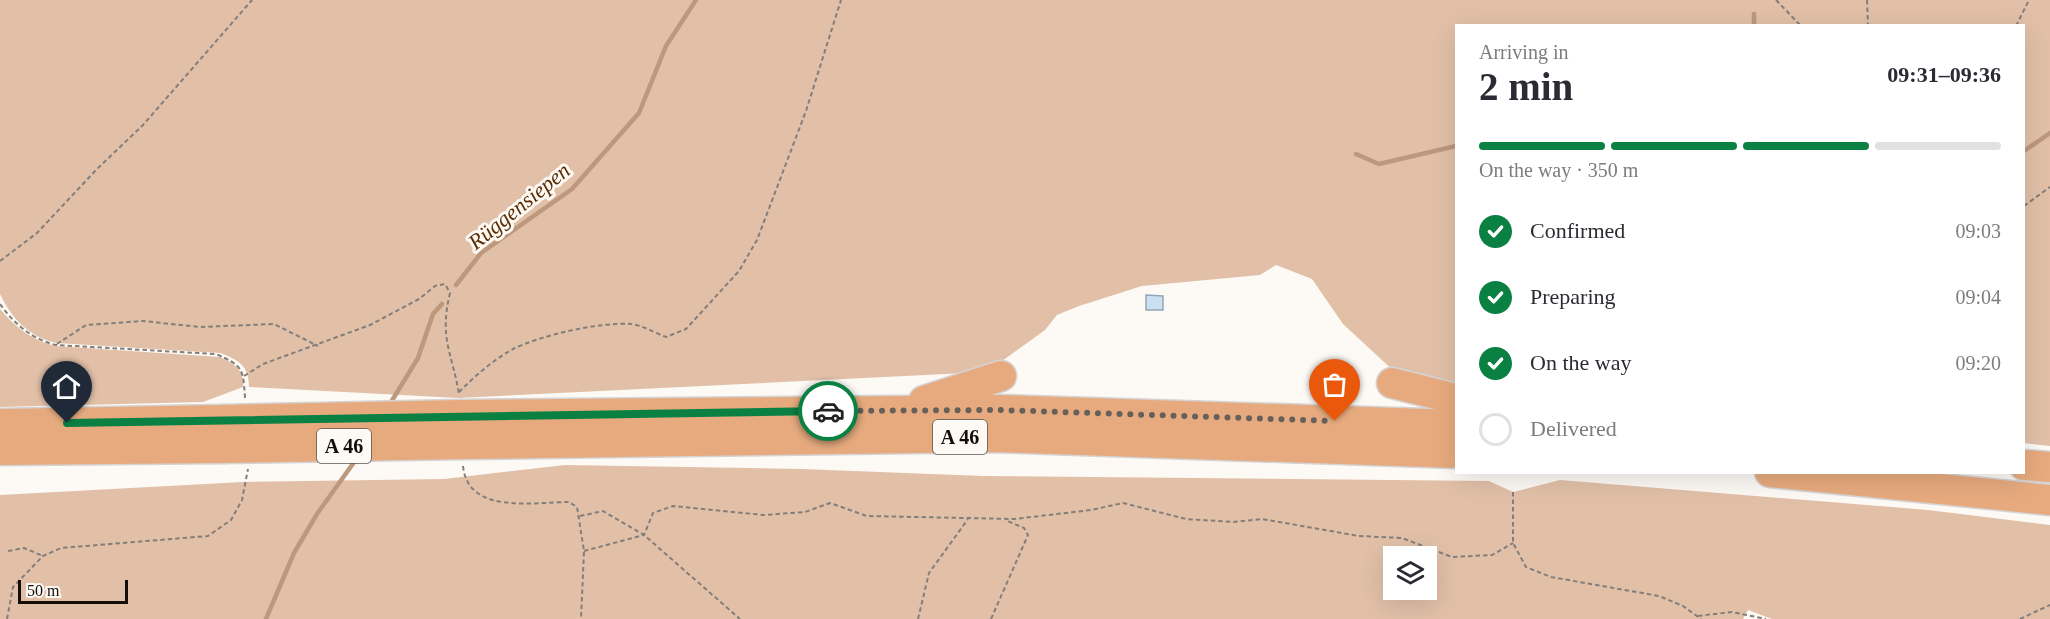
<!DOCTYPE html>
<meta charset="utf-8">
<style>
:root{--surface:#fff;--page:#f7f7f7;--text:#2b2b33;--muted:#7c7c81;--line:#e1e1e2;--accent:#0b8043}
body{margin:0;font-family:Georgia,serif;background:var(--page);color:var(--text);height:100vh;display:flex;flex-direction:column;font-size:22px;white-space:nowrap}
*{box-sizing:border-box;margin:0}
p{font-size:20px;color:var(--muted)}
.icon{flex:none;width:33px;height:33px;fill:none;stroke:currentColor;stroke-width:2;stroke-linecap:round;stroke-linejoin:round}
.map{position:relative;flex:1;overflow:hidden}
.sheet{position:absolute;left:1455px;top:24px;width:570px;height:450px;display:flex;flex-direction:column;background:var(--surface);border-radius:0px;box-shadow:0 6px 24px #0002}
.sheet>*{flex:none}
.tools{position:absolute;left:1383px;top:546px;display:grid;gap:12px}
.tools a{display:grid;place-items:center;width:54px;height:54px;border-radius:0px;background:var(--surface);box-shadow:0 6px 24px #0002;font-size:30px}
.scale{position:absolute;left:18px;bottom:15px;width:110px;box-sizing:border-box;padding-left:6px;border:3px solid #150d08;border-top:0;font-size:16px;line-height:21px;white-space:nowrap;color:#150d08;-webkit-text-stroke:4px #fdf9f5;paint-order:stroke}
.pin{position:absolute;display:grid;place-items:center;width:51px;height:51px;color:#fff;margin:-62px -26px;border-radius:50% 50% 50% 0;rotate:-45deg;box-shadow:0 0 6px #0007}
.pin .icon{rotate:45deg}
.courier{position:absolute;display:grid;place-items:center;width:60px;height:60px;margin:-30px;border:4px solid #0b8043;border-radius:50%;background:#fff;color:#222;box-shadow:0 2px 8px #0007}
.headline em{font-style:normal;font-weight:800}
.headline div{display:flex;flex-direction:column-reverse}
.headline{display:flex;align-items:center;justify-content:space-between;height:102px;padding:0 24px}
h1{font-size:39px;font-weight:800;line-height:45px}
.bar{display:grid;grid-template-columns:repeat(4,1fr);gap:9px 6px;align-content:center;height:72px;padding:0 24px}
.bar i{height:8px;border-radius:4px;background:var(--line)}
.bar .active{background:var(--accent)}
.bar p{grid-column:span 4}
ol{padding:0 24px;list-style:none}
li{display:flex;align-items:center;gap:18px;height:66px}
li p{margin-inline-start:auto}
li .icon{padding:6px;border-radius:50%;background:var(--accent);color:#fff;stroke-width:4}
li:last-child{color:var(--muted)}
li i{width:33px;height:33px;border:3px solid var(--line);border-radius:50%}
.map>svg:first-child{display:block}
.green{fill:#e2c0a8;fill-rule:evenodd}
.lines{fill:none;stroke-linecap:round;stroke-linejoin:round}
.stream{stroke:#bc987e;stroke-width:4.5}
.building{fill:#cadff0;stroke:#94a7b8;stroke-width:1.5}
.motorway-casing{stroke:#d5d3d3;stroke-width:33}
.path{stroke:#847e7a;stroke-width:2;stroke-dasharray:4.5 3;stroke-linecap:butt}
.motorway{stroke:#e7aa7e;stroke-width:30}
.motorway-bridge-casing{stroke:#d5d3d3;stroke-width:33;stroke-linecap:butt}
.motorway-bridge{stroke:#e7aa7e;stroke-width:30}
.done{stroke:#66605b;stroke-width:6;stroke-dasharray:0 10.8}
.route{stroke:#0b8043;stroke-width:8}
.labels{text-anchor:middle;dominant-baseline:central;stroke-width:6;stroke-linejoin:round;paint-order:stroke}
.shield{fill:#fdf9f5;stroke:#5b544f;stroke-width:1.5}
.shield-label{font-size:20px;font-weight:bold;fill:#150d08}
.water-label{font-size:22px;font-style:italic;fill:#5b2d00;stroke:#fdf9f5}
</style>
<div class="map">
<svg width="2050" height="619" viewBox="0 0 2050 619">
<rect width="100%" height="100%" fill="#fdf9f5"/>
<path class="green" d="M0,0H2050V446L2024,443V26H1456V389L1397,374L1343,324L1312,279L1276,265L1260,275L1142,286L1079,306L1057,315L1045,330L987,372L458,398L249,387C249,366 239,360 220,353L56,343C28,336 12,319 0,294Z
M0,309C15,327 33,341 56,346L220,357C235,364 244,369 243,387L203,402L0,407Z
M565,465L802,469L983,476L1489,481L1513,492L1560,480L1928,510L2050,525V619H1772L1748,610L1743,619H0V495L243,482L444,479ZM1394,556H1426V590H1394Z"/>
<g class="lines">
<path class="stream" d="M1754,26V14
M2024,151L2050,133
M1356,154L1379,164L1456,146
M456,285L481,253L572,189L639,113L666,46L696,0
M388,407L418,358L433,314L442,304
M266,619L294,553L317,514L357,458"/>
</g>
<path class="building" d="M1146,295L1163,296V310H1146Z"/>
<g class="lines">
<g class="motorway-casing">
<path id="motorway" d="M1392,383L1456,399
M924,401L1001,376
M463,415L1000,410L1456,425
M0,424L222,420
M464,444L994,437L1456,453
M0,450L223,448
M2024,465L2050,467
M1770,472L2050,500"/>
</g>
<path class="path" d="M1776,0L1801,26
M1867,0L1868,26
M2016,26L2029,0
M2024,206L2050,187
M0,261L37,233L97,169L143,125L252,0
M0,304C14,324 32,339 56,345L216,354C243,366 243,368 245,398
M57,344L86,325L143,321L200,327L274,324L318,346
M244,376L263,364L370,325L419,299L435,286L445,284L450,293C439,339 452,352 459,394
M459,392C475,376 493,360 513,349C542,335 599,322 631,324C642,325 655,333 666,337L686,329L739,271L757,240L806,111L841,0
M463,466C468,515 533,502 569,502L577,507L584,551L581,619
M1513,492V543L1526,567L1551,577L1659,596L1683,606L1701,619
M580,516L603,511L644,535L740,619
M8,551L24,548L43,556
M584,551L644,535L653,513L673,506L764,515L805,512L830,503L867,516L1014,519L1091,510L1123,503L1186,519L1233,522L1262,519L1359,536L1402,538L1452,557L1492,555L1513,543
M1698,616L1732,612L1766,619
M7,619L13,587L43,556L61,548L208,536L231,520L242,500L248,469
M918,619L929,573L968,519
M991,619L1028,535L1024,528L1005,520
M2020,619L2050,605"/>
<use href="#motorway" class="motorway"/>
<g class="motorway-bridge-casing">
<path id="motorway-bridge" d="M222,420L463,415
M223,448L464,444"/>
</g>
<use href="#motorway-bridge" class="motorway-bridge"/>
</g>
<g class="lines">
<path class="done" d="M828,411L1000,410L1335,421"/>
<path class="route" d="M67,423L828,411"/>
</g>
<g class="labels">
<g class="shield">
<rect x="933" y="420" width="54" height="34" rx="4.5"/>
<rect x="317" y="429" width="54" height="34" rx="4.5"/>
</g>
<g class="shield-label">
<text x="960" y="437">A 46</text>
<text x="344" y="446">A 46</text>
</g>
<g class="water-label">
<text transform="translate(519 206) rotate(-39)">Rüggensiepen</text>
</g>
</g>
</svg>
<div class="tools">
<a><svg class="icon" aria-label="layers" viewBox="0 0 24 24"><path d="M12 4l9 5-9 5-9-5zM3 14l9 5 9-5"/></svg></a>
</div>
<div class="scale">50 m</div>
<div class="pin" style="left:1335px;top:421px;background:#ea580c"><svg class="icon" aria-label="bag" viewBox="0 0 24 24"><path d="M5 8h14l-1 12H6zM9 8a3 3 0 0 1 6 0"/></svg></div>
<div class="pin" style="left:67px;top:423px;background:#1f2937"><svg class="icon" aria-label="home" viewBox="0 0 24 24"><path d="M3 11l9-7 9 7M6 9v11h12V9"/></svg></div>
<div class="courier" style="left:828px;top:411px"><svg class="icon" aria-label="car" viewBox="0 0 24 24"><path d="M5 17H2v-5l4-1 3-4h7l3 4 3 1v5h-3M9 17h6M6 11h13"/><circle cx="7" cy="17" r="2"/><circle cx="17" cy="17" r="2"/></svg></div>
<section class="sheet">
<div class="headline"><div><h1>2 min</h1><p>Arriving in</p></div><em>09:31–09:36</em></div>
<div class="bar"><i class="active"></i><i class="active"></i><i class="active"></i><i></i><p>On the way · 350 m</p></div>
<ol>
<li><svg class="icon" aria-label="check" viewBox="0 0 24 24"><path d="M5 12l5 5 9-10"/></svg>Confirmed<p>09:03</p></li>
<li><svg class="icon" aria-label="check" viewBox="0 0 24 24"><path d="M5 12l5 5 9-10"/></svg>Preparing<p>09:04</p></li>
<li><svg class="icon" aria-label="check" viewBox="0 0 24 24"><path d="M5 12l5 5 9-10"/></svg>On the way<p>09:20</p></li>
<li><i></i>Delivered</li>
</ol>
</section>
</div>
